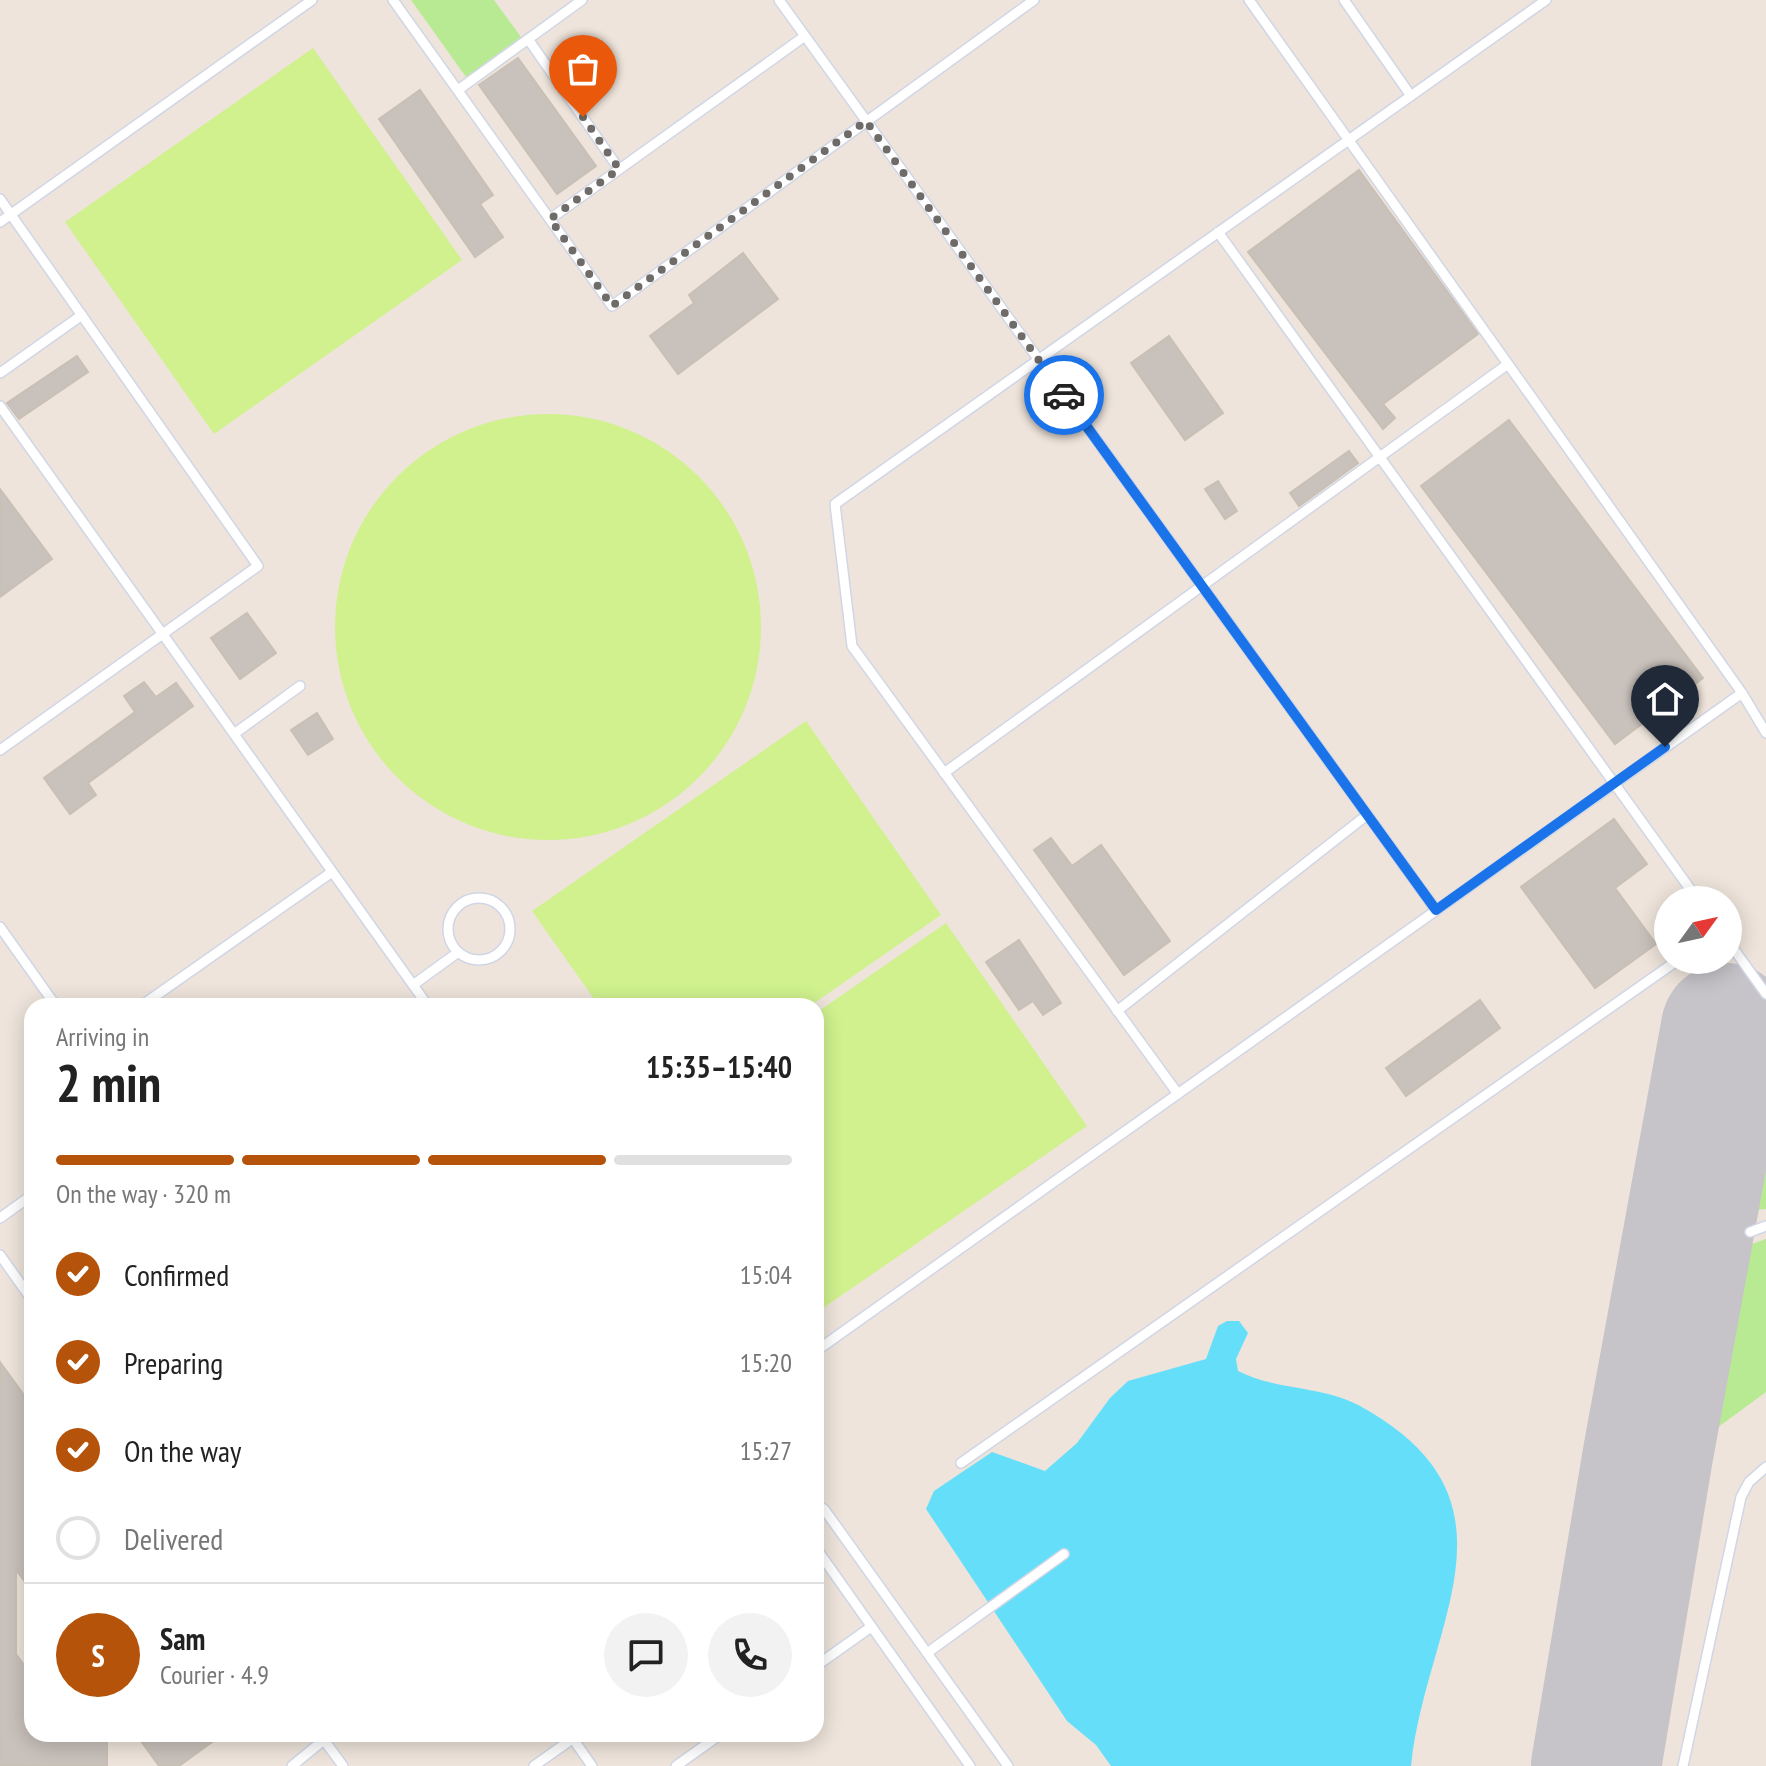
<!DOCTYPE html>
<meta charset="utf-8">
<style>
:root{--surface:#fff;--page:#f2f2f2;--text:#222;--muted:#767676;--line:#e0e0e0;--accent:#b45309}
body{margin:0;font-family:"PT Sans Narrow",sans-serif;background:var(--page);color:var(--text);height:100vh;display:flex;flex-direction:column;font-size:30px;white-space:nowrap}
*{box-sizing:border-box;margin:0}
p{font-size:26px;color:var(--muted)}
.icon{flex:none;width:44px;height:44px;fill:none;stroke:currentColor;stroke-width:2;stroke-linecap:round;stroke-linejoin:round}
.map{position:relative;flex:1;overflow:hidden}
.details{position:absolute;left:24px;top:998px;width:800px;height:744px;display:flex;flex-direction:column;background:var(--surface);border-radius:24px;box-shadow:0 4px 20px #0003}
.details>*{flex:none}
.needle{width:52px;rotate:57deg}
.tools{position:absolute;left:1654px;top:886px;display:grid;gap:16px}
.tools a{display:grid;place-items:center;width:88px;height:88px;border-radius:50%;background:var(--surface);box-shadow:0 4px 20px #0003;font-size:40px}
.pin{position:absolute;display:grid;place-items:center;width:68px;height:68px;color:#fff;margin:-82px -34px;border-radius:50% 50% 50% 0;rotate:-45deg;box-shadow:0 0 8px #0007}
.pin .icon{rotate:45deg}
.courier{position:absolute;display:grid;place-items:center;width:80px;height:80px;margin:-40px;border:6px solid #1a73e8;border-radius:50%;background:#fff;color:#222;box-shadow:0 2px 10px #0007}
.headline em{font-style:normal;font-weight:700}
.headline div{display:flex;flex-direction:column-reverse}
.headline{display:flex;align-items:center;justify-content:space-between;height:136px;padding:0 32px}
h1{font-size:52px;font-weight:700;line-height:60px}
.bar{display:grid;grid-template-columns:repeat(4,1fr);gap:12px 8px;align-content:center;height:96px;padding:0 32px}
.bar i{height:10px;border-radius:6px;background:var(--line)}
.bar .active{background:var(--accent)}
.bar p{grid-column:span 4}
.line{display:flex;align-items:center;gap:20px;padding:0 32px;border-top:2px solid var(--line)}
.line div{flex:1}
.round{display:grid;place-items:center;flex:none;width:84px;height:84px;border-radius:42px;background:var(--page)}
ol{padding:0 32px;list-style:none}
li{display:flex;align-items:center;gap:24px;height:88px}
li p{margin-inline-start:auto}
li .icon{padding:8px;border-radius:50%;background:var(--accent);color:#fff;stroke-width:4}
li:last-child{color:var(--muted)}
li i{width:44px;height:44px;border:4px solid var(--line);border-radius:50%}
.map>svg:first-child{display:block}
.green{fill:#b8e993}
.pitch{fill:#d0f18e}
.water{fill:#65dff9}
.lines{fill:none;stroke-linecap:round;stroke-linejoin:round}
.runway{stroke:#c6c4c8;stroke-width:130}
.building{fill:#c9c1bb;stroke:#c9c0b5;stroke-width:2}
.service-casing{stroke:#d0d6e5;stroke-width:12}
.service{stroke:#fff;stroke-width:9}
.done{stroke:#6f6b68;stroke-width:8;stroke-dasharray:0 14.4}
.route{stroke:#1a73e8;stroke-width:10}
</style>
<div class="map">
<svg width="1766" height="1766" viewBox="0 0 1766 1766">
<rect width="100%" height="100%" fill="#eee4db"/>
<path class="green" d="M411,0H494L521,37L466,77Z
M1766,1086V1209L1740,1212Z
M1766,1239V1392L1706,1436L1741,1248Z"/>
<path class="pitch" d="M313,48L462,260L214,434L65,222Z
M335 627a213 213 0 1 1 426 0a213 213 0 1 1-426 0Z
M806,721L941,915L810,1006H599L532,911Z
M946,923L1087,1126L816,1313V1013Z"/>
<path class="water" d="M1227,1321H1239L1248,1333L1236,1359L1238,1371C1277,1391 1322,1385 1360,1406C1533,1501 1425,1625 1411,1766H1111L1096,1745L1067,1721L926,1509L934,1491L992,1452L1045,1471L1077,1443L1110,1398L1128,1381L1206,1359L1218,1326Z"/>
<g class="lines">
<path class="runway" d="M1596,1766L1648,1454L1726,1028"/>
</g>
<path class="building" d="M518,58L596,166L557,194L479,85Z
M420,90L493,195L480,204L503,237L475,257L379,119Z
M1359,170L1478,334L1383,404L1395,418L1383,429L1248,252Z
M743,253L778,299L678,374L650,336L694,303L689,295Z
M1169,336L1223,413L1185,440L1131,363Z
M77,356L88,372L19,419L7,403Z
M1509,420L1703,678L1615,744L1421,486Z
M1349,451L1358,463L1299,506L1290,493Z
M1218,481L1237,511L1225,519L1205,489Z
M0,489L52,559L0,597Z
M247,613L276,653L240,679L211,638Z
M144,682L156,697L176,683L193,706L88,783L96,795L70,814L44,778L135,712L124,696Z
M317,713L333,739L308,755L291,730Z
M1614,819L1647,864L1615,888L1656,944L1595,988L1521,887Z
M1051,838L1072,866L1101,845L1170,941L1124,975L1034,850Z
M1019,940L1061,1003L1043,1015L1033,1001L1019,1010L986,962Z
M1480,1000L1500,1028L1406,1096L1386,1068Z
M0,1362L32,1406V1591L16,1570V1654L32,1676V1734H107V1766H0Z
M136,1734H223L179,1766H159Z"/>
<g class="lines">
<g class="service-casing">
<path id="service" d="M393,0L612,306L1034,0
M779,0L1436,910
M1249,0L1742,693L1766,733
M1344,0L1411,96
M528,39L619,169
M458,90L582,0
M0,199L258,566L0,750
M550,219L805,36
M0,222L312,0
M1218,232L1698,900
M0,373L82,315
M0,406L428,1006
M234,734L300,686
M944,773L1508,364
M448 929a31 31 0 1 1 62 0a31 31 0 1 1-62 0Z
M0,927L56,1006
M1728,941L1766,994
M413,985L457,953
M141,1006L332,872
M1117,1011L1367,815
M1178,1094L852,646L835,504L1546,0
M0,1218L32,1195
M1750,1232L1766,1226
M0,1255L32,1300
M816,1351L1742,693
M961,1463L1678,960
M816,1505L824,1509L1008,1766
M816,1548L970,1766
M927,1653L1064,1554
M816,1666L871,1627
M571,1736L592,1766
M324,1740L343,1766
M292,1766L331,1734
M534,1766L572,1739
M676,1766L721,1734
M1683,1766L1741,1497L1749,1482L1766,1467"/>
</g>
<use href="#service" class="service"/>
</g>
<g class="lines">
<path class="done" d="M583,117L619,169L550,219L612,306L866,121L1064,395"/>
<path class="route" d="M1064,395L1436,910L1665,747"/>
</g>
</svg>
<div class="tools">
<a><svg class="needle" viewBox="-14 -14 28 28"><path d="M0-13l5 13h-10z" fill="#e53935"/><path d="M0 13l5-13h-10z" fill="#767676"/></svg></a>
</div>
<div class="pin" style="left:583px;top:117px;background:#ea580c"><svg class="icon" aria-label="bag" viewBox="0 0 24 24"><path d="M5 8h14l-1 12H6zM9 8a3 3 0 0 1 6 0"/></svg></div>
<div class="pin" style="left:1665px;top:747px;background:#1f2937"><svg class="icon" aria-label="home" viewBox="0 0 24 24"><path d="M3 11l9-7 9 7M6 9v11h12V9"/></svg></div>
<div class="courier" style="left:1064px;top:395px"><svg class="icon" aria-label="car" viewBox="0 0 24 24"><path d="M5 17H2v-5l4-1 3-4h7l3 4 3 1v5h-3M9 17h6M6 11h13"/><circle cx="7" cy="17" r="2"/><circle cx="17" cy="17" r="2"/></svg></div>
<section class="details">
<div class="headline"><div><h1>2 min</h1><p>Arriving in</p></div><em>15:35–15:40</em></div>
<div class="bar"><i class="active"></i><i class="active"></i><i class="active"></i><i></i><p>On the way · 320 m</p></div>
<ol>
<li><svg class="icon" aria-label="check" viewBox="0 0 24 24"><path d="M5 12l5 5 9-10"/></svg>Confirmed<p>15:04</p></li>
<li><svg class="icon" aria-label="check" viewBox="0 0 24 24"><path d="M5 12l5 5 9-10"/></svg>Preparing<p>15:20</p></li>
<li><svg class="icon" aria-label="check" viewBox="0 0 24 24"><path d="M5 12l5 5 9-10"/></svg>On the way<p>15:27</p></li>
<li><i></i>Delivered</li>
</ol>
<div class="line" style="height:144px"><b class="round" style="background:var(--accent);color:#fff">S</b><div><b>Sam</b><p>Courier · 4.9</p></div><a class="round"><svg class="icon" aria-label="chat" viewBox="0 0 24 24"><path d="M4 5h16v11H9l-5 4z"/></svg></a><a class="round"><svg class="icon" aria-label="phone" viewBox="0 0 24 24"><path d="M5 4h4l2 5-3 2q2 4 5 5l2-3 5 2v4C11 20 4 13 5 4z"/></svg></a></div>
</section>
</div>
